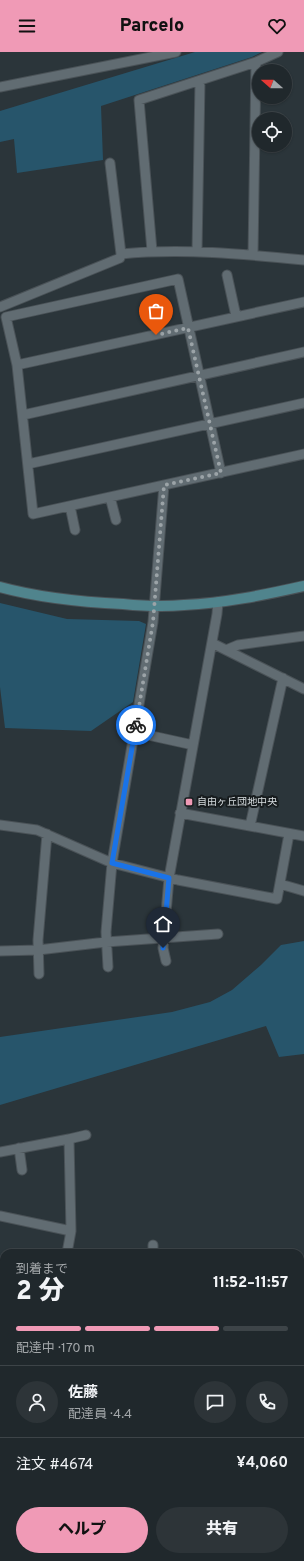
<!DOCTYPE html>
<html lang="ja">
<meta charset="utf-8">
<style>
:root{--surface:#20282c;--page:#2d3438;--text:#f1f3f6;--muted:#a2a6a9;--line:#3d4448;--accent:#f09ab6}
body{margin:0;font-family:Overpass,"Noto Sans JP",sans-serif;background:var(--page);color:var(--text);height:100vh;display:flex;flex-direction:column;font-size:15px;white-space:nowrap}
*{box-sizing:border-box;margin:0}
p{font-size:13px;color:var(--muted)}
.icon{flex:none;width:22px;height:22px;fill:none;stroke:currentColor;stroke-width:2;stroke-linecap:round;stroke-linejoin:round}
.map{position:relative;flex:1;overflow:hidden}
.side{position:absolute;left:0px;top:1197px;width:304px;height:312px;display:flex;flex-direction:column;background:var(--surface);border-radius:12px 12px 0 0;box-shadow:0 1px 3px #0004,0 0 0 1px var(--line)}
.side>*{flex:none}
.needle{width:26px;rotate:291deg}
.fabs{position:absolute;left:252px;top:12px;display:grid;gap:8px}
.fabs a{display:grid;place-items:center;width:40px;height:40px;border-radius:50%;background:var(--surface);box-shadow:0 1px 3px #0004,0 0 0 1px var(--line);font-size:20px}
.pin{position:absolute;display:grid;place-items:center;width:34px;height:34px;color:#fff;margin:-41px -17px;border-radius:50% 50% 50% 0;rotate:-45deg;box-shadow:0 0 4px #0007}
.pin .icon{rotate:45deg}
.courier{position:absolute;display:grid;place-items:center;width:40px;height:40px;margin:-20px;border:3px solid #1a73e8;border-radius:50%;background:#fff;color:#222;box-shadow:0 1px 5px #0007}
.summary em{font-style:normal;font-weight:800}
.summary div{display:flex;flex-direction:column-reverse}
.summary{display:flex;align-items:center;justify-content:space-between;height:68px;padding:0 16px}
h1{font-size:26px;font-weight:800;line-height:30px}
.bar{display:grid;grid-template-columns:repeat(4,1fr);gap:6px 4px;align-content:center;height:48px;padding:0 16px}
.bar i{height:5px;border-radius:3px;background:var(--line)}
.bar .active{background:var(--accent)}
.bar p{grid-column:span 4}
.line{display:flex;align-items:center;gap:10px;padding:0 16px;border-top:1px solid var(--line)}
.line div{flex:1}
.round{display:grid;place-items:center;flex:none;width:42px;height:42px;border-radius:21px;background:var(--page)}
.button{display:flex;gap:8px;margin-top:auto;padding:8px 16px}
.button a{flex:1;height:46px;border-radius:24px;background:var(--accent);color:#111;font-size:16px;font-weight:800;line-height:46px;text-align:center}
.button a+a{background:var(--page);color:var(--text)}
header{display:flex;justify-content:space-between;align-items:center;height:52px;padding:0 16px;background:var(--accent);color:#111;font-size:18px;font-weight:800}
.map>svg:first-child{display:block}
.green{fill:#27556b}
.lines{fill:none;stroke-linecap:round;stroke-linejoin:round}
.street-casing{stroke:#4a5257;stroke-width:11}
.secondary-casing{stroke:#4a5257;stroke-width:12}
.street{stroke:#616c72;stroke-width:9}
.secondary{stroke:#50848d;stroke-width:10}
.done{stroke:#9ba3a7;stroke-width:4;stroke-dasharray:0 7.2}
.route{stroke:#1a73e8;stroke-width:5}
.poi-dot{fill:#f09ab6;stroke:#171c1e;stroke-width:1.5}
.labels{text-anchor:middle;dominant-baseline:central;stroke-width:4;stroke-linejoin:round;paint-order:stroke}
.poi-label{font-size:10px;fill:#d8dee1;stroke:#171c1e;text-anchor:start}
</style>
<header><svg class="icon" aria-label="menu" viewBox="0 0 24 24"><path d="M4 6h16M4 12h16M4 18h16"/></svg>Parcelo<svg class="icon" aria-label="heart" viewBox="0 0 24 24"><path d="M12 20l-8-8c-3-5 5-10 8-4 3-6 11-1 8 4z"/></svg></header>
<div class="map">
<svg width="304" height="1509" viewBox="0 0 304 1509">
<rect width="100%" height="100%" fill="#2b353a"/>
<path class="green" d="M195,0H262L252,5L101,54L103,108L17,121L14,87L0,90V59Z
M0,551L67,567L139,569L146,572L133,650L91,679L5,676L0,635Z
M304,889V1002L279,1005L266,974L0,1053V985L172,960L210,950L232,938L261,913L281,893Z
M300,1419L304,1422V1509H181L180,1505H300Z"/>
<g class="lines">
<g class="street-casing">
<path id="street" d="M0,35L176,0
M110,111L121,202
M152,199L139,48L256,10L278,0
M197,200L200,29
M253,203L256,10
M227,223L236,264
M0,255L120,206L121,202C182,196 243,202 304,208
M17,313L304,250
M23,363L304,300
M28,412L304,351
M221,421L178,227L6,265L17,313L33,462L304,402
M110,445L116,468
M70,454L75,478
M212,591L304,637
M226,598L238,593L304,584
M134,680L193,693
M180,761L304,784
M0,773L37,778L112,811L178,828L277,847L289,782
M250,774L283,626
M280,832L304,839
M0,899L38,898L106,890L218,882
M166,909L163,896L169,826L217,562L218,550
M108,915L106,880L112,811L153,570L164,433
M39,922L38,888L47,782
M69,1087L86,1083
M19,1096L22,1118
M0,1100L69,1087L71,1179L67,1201
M0,1164L71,1179
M153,1201V1193
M300,1268L304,1267
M0,1340H4
M0,1444H4
M27,1505L28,1509
M89,1505L90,1509
M151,1505L152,1509"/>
</g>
<g class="secondary-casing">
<path id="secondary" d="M0,535C40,546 82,550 123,552C143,554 164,555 184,553C225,551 264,543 304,534
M0,1223L4,1224
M300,1316L304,1318"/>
</g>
<use href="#street" class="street"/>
<use href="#secondary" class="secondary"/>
</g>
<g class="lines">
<path class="done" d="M136,673L153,570L164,433L221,421L188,276L156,283"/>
<path class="route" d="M136,673L112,811L169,826L163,896"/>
</g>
<rect class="poi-dot" x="185" y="746" width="8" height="8" rx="2"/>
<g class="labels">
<g class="poi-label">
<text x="197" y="750">自由ヶ丘団地中央</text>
</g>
</g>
</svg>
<div class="fabs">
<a><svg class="needle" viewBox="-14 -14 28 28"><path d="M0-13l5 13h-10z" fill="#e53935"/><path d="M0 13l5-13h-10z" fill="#a2a6a9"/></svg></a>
<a><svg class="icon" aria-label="locate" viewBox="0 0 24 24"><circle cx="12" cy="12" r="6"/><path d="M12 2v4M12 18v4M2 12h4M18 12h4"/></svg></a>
</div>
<div class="pin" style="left:156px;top:283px;background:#ea580c"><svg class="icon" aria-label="bag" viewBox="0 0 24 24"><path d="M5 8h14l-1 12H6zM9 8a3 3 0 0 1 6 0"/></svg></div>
<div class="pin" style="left:163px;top:896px;background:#1f2937"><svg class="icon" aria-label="home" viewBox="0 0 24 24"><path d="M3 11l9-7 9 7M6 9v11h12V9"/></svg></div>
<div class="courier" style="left:136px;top:673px"><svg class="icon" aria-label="bike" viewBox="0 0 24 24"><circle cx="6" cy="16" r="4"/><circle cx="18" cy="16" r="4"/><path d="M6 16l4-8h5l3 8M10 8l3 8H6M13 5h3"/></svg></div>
<section class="side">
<div class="summary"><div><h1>2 分</h1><p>到着まで</p></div><em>11:52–11:57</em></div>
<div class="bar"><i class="active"></i><i class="active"></i><i class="active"></i><i></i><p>配達中 · 170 m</p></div>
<div class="line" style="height:72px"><a class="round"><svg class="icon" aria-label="person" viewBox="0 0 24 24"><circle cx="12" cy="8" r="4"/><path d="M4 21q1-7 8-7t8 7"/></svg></a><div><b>佐藤</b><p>配達員 · 4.4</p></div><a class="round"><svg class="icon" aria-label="chat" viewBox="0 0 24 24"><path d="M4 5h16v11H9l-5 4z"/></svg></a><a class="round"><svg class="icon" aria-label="phone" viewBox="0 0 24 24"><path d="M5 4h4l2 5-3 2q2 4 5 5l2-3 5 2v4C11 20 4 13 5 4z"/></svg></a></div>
<div class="line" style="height:52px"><div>注文 #4674</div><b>¥4,060</b></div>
<div class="button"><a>ヘルプ</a><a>共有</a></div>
</section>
</div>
